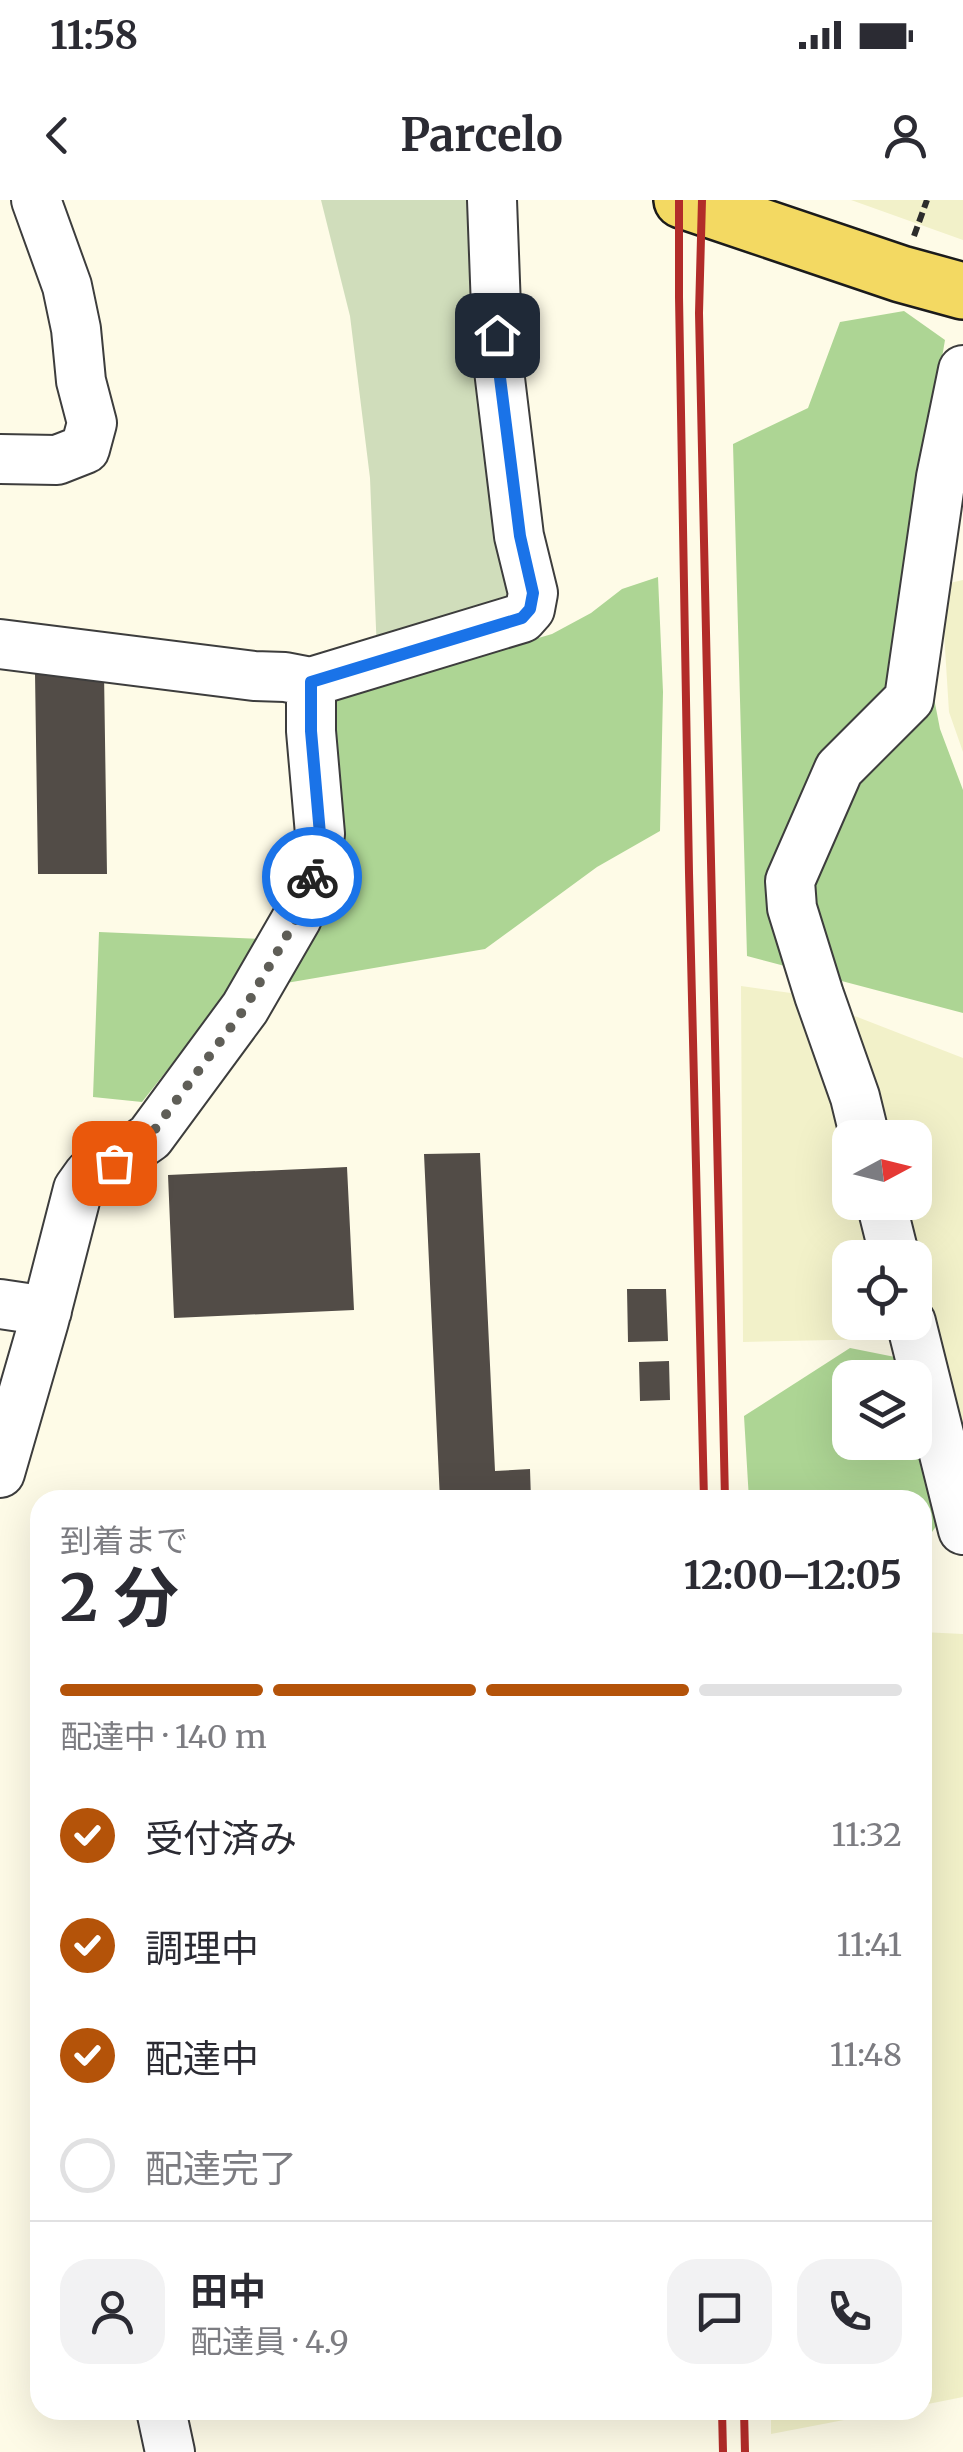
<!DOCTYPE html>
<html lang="ja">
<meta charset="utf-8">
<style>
:root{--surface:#fff;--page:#f2f2f3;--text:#2b2b33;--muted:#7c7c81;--line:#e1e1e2;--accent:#b45309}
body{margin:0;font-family:Merriweather,"Noto Sans JP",serif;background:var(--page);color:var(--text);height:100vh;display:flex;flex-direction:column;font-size:38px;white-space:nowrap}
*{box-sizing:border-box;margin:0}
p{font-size:32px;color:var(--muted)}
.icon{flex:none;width:55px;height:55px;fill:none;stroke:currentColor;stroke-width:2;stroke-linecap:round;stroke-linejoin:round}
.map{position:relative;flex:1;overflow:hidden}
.panel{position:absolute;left:30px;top:1290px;width:902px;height:930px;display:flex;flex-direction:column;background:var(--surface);border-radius:30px;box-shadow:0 10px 40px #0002}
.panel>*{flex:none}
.needle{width:65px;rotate:83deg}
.buttons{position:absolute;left:832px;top:920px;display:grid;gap:20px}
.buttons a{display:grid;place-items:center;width:100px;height:100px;border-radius:20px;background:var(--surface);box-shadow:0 10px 40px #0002;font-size:50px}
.pin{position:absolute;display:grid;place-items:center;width:85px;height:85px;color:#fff;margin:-42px;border-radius:20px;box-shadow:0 5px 15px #0006}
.courier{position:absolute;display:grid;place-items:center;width:100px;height:100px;margin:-50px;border:8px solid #1a73e8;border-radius:50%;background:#fff;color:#222;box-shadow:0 2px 12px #0007}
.head em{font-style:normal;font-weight:700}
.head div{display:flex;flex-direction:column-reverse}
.head{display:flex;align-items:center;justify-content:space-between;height:170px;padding:0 30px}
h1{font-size:65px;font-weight:700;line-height:75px}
.bar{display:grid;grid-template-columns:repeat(4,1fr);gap:15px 10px;align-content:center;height:120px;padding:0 30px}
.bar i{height:12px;border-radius:8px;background:var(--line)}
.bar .current{background:var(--accent)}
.bar p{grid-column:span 4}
.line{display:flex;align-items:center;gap:25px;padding:0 30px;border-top:2px solid var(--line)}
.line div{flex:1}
.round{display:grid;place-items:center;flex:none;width:105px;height:105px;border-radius:30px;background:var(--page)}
ol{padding:0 30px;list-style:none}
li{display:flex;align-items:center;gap:30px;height:110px}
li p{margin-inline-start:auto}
li .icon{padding:10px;border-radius:50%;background:var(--accent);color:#fff;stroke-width:4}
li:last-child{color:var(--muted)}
li i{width:55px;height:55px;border:5px solid var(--line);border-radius:50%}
.status{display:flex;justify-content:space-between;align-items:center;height:70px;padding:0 50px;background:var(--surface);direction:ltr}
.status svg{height:28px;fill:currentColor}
header{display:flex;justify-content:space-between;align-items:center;height:130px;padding:0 30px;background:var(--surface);font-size:45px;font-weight:700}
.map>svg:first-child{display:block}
.farmland{fill:#f2f1c9;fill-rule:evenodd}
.forest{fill:#add594;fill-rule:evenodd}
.cemetery{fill:#d0ddbb}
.building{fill:#524c47}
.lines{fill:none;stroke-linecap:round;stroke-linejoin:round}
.minor-casing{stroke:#3d3d3d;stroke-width:52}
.major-casing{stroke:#1b1b1b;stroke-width:60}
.path{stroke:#2c2c2c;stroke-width:6;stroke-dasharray:10 5;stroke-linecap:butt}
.minor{stroke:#fff;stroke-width:48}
.major{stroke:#f3d962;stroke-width:55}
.rail{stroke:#b22c29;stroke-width:8}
.done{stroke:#5f5e57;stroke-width:10;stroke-dasharray:0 18}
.route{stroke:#1a73e8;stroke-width:12}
</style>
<div class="status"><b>11:58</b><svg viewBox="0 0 49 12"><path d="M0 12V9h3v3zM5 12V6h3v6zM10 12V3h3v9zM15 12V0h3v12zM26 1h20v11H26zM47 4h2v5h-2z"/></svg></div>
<header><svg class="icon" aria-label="back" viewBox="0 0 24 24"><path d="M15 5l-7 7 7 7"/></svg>Parcelo<svg class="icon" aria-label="person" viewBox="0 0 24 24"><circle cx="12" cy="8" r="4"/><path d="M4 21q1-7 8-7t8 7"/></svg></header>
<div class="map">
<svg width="963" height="2252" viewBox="0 0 963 2252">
<rect width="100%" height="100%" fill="#fefbe7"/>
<path class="farmland" d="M851,0H963V40Z
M963,380V552L949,512L941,385Z
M741,786L798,794L963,858V1275L927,1138L743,1142ZM850,938H915V1002H850ZM850,1058H915V1122H850Z
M922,1432L963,1434V2197L923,2205Z
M771,2210H896L771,2234Z"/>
<path class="forest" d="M904,111L945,140L926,252L922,437L940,529L963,590V813L747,756L733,244L808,208L840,122Z
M658,377L663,492L660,631L597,667L485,749L228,793L142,902L93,897L99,732L309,741L333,499L552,434L591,413L622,389Z
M850,1148L915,1161L948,1309L923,1345L922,1300H749L744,1216ZM850,1178H915V1242H850Z"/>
<path class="cemetery" d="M321,0H484L514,408L377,453L370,278L350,116Z"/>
<path class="building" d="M104,472L107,674H38L35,473Z
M480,953L495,1271L530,1269L531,1300H440L424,954Z
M347,967L354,1110L174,1118L168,975Z
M627,1089H666L668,1141L628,1142Z
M669,1161L670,1200L640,1201L639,1162Z"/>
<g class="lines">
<g class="minor-casing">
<path id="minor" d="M0,259L57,260L85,249L92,223L81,181L76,129L67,86L36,0
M0,444L254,476L285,477L311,482L522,418L530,409L533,393L519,336L498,162L492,0
M865,938L855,897L819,795L792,708L790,681L839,569L909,499L941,277L963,170
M881,1002L895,1058
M0,1104L47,1111
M911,1122L963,1330
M0,1273L44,1121L78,989L88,975L113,963L150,937L245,808L297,718L313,675L320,634L311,531V482
M161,2210L170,2252"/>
</g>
<g class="major-casing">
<path id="major" d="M682,0L901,74L963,91"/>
</g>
<path class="path" d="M914,36L927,0"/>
<use href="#minor" class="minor"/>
<use href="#major" class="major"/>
<path class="rail" d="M679,0V97L689,673L704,1300
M702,0L699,113L725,1300
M722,2210L723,2252
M744,2210L745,2252"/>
</g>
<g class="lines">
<path class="done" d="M114,963L150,936L245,808L297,718L312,677"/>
<path class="route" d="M312,677L320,634L311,531V482L522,418L530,409L533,393L520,336L498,162L497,135"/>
</g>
</svg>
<div class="buttons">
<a><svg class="needle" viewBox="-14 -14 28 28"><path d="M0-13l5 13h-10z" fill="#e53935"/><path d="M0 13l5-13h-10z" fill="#7c7c81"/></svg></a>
<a><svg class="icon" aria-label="locate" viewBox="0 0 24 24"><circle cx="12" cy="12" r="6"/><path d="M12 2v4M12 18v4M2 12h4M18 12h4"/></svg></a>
<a><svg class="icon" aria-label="layers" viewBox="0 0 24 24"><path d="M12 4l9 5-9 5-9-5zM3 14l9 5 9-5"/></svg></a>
</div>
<div class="pin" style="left:114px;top:963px;background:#ea580c"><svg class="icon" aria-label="bag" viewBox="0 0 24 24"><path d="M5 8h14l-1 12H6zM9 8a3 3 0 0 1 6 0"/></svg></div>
<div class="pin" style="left:497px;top:135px;background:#1f2937"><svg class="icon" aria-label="home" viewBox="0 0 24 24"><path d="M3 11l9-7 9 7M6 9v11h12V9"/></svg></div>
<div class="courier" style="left:312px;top:677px"><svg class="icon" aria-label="bike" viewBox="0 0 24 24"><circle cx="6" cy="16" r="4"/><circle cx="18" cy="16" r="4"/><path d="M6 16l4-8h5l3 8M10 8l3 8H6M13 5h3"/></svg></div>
<section class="panel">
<div class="head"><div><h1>2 分</h1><p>到着まで</p></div><em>12:00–12:05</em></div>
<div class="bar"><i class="current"></i><i class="current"></i><i class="current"></i><i></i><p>配達中 · 140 m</p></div>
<ol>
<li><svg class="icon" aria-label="check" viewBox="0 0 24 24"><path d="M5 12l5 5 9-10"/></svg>受付済み<p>11:32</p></li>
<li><svg class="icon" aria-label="check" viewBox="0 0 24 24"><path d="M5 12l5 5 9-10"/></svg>調理中<p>11:41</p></li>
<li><svg class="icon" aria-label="check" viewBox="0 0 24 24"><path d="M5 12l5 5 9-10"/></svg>配達中<p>11:48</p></li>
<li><i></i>配達完了</li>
</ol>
<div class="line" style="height:180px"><a class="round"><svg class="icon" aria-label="person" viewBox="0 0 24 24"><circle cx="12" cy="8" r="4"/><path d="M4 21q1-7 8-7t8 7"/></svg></a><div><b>田中</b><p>配達員 · 4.9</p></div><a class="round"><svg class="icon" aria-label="chat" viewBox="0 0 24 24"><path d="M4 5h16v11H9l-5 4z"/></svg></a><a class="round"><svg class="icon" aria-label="phone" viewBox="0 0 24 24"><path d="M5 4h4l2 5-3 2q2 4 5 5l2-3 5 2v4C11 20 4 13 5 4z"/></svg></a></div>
</section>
</div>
